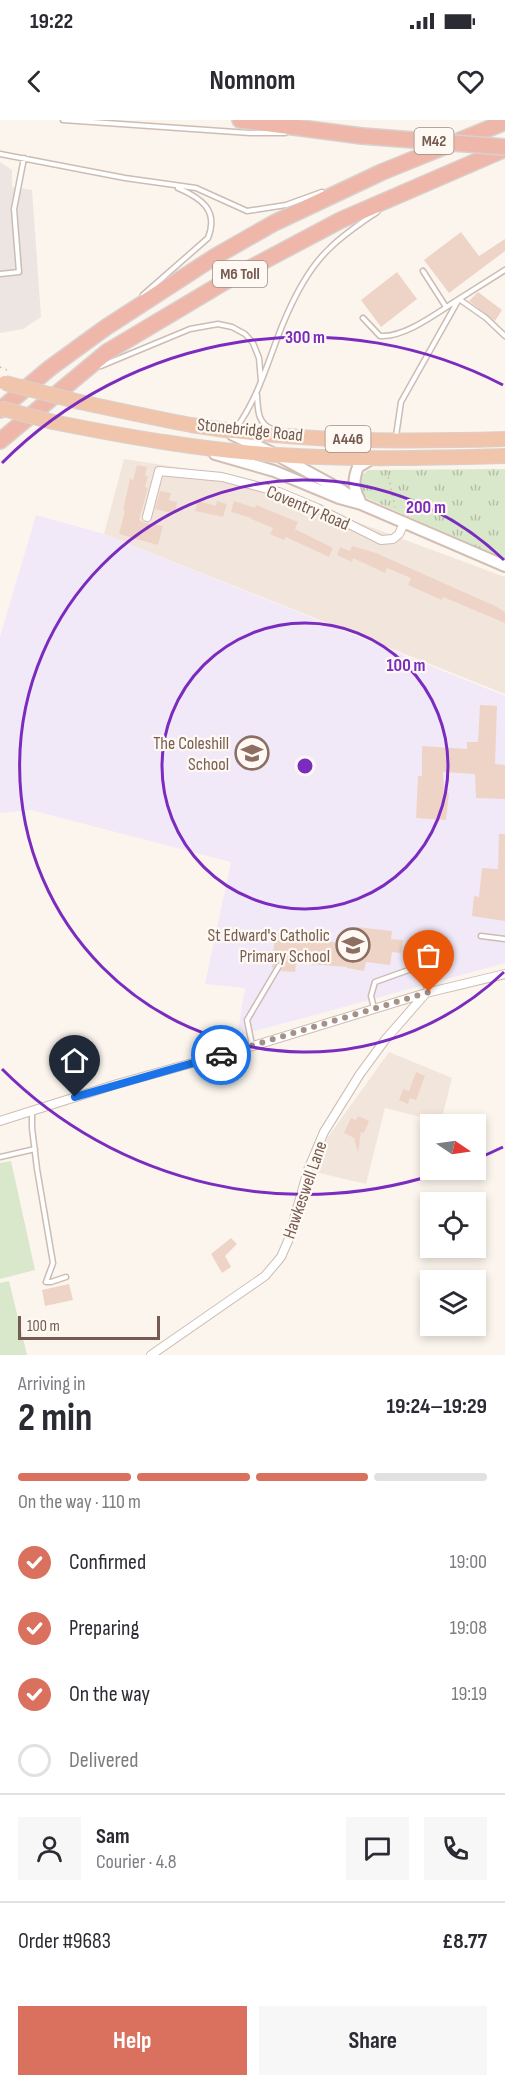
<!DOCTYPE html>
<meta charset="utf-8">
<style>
:root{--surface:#fff;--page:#f7f7f7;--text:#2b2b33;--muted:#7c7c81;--line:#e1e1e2;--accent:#d9715e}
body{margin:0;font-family:"Sofia Sans Condensed",sans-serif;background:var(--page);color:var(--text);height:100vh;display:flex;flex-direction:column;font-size:22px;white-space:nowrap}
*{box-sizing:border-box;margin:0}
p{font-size:20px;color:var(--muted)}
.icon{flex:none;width:33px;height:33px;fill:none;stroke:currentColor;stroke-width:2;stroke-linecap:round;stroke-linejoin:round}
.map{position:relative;height:1235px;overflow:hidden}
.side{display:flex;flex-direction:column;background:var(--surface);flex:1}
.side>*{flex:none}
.needle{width:39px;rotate:103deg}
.fabs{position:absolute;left:420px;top:994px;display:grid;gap:12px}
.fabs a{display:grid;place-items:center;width:66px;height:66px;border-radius:0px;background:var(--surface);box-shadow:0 3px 9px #0003;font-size:30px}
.scale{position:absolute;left:18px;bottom:15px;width:142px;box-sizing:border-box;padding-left:6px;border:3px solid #755b51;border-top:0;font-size:16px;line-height:21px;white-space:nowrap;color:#755b51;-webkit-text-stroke:4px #fef9f3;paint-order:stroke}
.pin{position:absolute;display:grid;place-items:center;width:51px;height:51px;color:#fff;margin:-62px -26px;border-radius:50% 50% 50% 0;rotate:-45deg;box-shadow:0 0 6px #0007}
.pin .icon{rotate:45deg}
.courier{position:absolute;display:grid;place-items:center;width:60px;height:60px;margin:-30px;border:4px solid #1a73e8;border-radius:50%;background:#fff;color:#222;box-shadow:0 2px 8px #0007}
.overview em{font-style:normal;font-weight:700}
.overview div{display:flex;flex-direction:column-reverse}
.overview{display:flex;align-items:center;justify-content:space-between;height:102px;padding:0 18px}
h1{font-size:39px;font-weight:700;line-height:45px}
.bar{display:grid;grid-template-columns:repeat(4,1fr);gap:9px 6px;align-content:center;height:72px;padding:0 18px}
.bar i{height:8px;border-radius:4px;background:var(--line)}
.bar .selected{background:var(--accent)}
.bar p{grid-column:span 4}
.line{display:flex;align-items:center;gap:15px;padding:0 18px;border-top:2px solid var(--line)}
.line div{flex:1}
.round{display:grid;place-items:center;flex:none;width:63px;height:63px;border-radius:0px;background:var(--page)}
ol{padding:0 18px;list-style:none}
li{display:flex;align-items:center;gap:18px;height:66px}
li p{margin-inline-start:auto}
li .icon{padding:6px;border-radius:50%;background:var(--accent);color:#fff;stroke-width:4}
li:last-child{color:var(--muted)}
li i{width:33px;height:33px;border:3px solid var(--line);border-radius:50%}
.primary-button{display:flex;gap:12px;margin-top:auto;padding:12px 18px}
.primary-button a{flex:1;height:69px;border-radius:0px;background:var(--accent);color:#fff;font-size:24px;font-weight:700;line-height:69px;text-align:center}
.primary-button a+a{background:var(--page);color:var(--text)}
.status{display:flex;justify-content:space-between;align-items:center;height:42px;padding:0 30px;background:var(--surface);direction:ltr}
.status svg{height:16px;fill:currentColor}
header{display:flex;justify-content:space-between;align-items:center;height:78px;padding:0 18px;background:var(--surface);font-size:27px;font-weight:700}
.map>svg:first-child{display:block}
.residential{fill:#f2e6dc}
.industrial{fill:#ece5e1}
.education{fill:#f1e9f8}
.grass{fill:url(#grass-tufts)}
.pitch{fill:#d9e8cb}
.building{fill:#eed4c7}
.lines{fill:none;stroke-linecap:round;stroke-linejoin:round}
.service-casing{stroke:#cdbcb3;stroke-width:7}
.minor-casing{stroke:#cdbcb3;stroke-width:10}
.secondary-casing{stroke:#d2beb3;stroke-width:14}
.trunk-casing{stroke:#d8d1ce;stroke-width:16}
.motorway-casing{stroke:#d8d1ce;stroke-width:18}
.path{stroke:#d4b7a9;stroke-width:1.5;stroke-dasharray:1.5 4.5;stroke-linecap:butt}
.service{stroke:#fff;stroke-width:4}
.minor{stroke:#fff;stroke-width:8}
.secondary{stroke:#fff;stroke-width:10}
.trunk{stroke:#f1c5ab;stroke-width:14}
.motorway{stroke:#efb7aa;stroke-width:15}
.trunk-bridge-casing{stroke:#d8d1ce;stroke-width:16;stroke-linecap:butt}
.motorway-bridge-casing{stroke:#d8d1ce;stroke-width:18;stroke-linecap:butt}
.trunk-bridge{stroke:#f1c5ab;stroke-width:14}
.motorway-bridge{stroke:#efb7aa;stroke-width:15}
.done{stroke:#a49188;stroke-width:6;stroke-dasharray:0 10.8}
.route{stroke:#1a73e8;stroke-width:8}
.ring{fill:none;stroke:#7b2cbf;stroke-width:3}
.labels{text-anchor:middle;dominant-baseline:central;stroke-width:4.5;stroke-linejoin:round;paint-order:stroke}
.shield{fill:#fef9f3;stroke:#9e8a82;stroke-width:1.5}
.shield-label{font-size:16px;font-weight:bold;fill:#755b51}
.street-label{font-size:18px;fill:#755b51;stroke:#fef9f3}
.education-label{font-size:18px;fill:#785e54;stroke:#fef9f3;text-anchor:end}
.centre{fill:#7b2cbf;stroke:#fef9f3;stroke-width:3}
.ring-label{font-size:18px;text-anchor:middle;font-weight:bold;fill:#7b2cbf;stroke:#fef9f3;stroke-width:4.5;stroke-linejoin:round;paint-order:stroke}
</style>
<div class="status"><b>19:22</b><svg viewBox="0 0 49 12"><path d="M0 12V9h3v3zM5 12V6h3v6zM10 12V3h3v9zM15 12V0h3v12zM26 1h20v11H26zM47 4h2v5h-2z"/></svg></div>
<header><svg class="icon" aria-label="back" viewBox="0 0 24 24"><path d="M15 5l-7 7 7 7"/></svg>Nomnom<svg class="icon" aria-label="heart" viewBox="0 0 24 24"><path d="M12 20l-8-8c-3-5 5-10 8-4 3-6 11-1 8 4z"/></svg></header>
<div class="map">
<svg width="505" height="1235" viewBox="0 0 505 1235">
<defs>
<pattern id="grass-tufts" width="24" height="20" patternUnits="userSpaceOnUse" patternTransform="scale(1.5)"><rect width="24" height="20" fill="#d9e8cb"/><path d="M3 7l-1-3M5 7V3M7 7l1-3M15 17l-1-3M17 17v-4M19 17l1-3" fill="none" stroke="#b5bfa7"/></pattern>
</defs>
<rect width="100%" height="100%" fill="#fbf5ed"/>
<path class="residential" d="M124,339L233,356L505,457V574L104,414Z
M389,932L452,958L441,1002L385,988L366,1064L315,1052L328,1017Z"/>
<path class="industrial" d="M0,42L12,50V67L32,70L41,197L23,209L0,213Z"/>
<path class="education" d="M36,395L104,414L505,576V843L237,916L245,868L205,864L231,742L31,690L0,693V517Z"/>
<path class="grass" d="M505,349V440L367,378L359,369V358L368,350Z"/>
<path class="pitch" d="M11,1041L35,1150L0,1159V1043Z
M9,1161L27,1235H0V1163Z"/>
<path class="building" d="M461,112L479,136L505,119V131L449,173L424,140Z
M397,152L417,179L381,207L361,180Z
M478,172L502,190L495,201L469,181Z
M137,345L147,347L145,356H148L145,367L148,368L139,400L145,403L163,406L158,425L119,414L125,390H123L130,359L133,360Z
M160,371L171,373L169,380L177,382L175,394L155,389Z
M198,381L216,386L217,381L227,384L223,397L195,391Z
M234,381L255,388L256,385L298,402L295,409L333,428L329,437L286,417L284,420L270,414L273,408L251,399L252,398L231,392Z
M352,426L376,433L495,486L505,492V503L443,477L442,480L408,465L411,458L387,448L385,453L353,438L352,442L337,435L340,427L350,431Z
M480,585L497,586L495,644L505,645V679L476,678L475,654L443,652L444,672L449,673L446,700L416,698L418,656H422V626L467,629V622H478Z
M499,714H505V801L472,796L474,776L479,777L482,748L498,749Z
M357,807L392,811L391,819L403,820L401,833L392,832L390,845L366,842L364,851L347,848V847L296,843L295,852L281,851L283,845L280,842L277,843L272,849L275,814L321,815V821L355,824Z
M416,952L425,956L416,980L410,978L408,984L399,980L403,969L409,971Z
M358,996L369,1001L364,1013L361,1012L358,1033L354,1018L344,1013L351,998L356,1000Z
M231,1118L237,1124L225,1136L231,1147L222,1153L211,1134Z
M69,1164L73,1180L45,1186L42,1170Z"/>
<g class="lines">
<g class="service-casing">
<path id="service" d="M63,0L250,13H285
M0,34L125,58L196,68L247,91L286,85L322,72
M423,151L446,187
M0,154L19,152L14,89L24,38
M143,175L208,118C219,90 201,78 178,68
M363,198L380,216C405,218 438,192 459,179L486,198L505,216
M101,246L190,209L218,204L232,207L245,214L253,223L259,238L261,261
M257,275C258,289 257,303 272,309
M237,307C259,276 268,241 282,206C293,179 308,148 330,128C344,114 361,103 377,92
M396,316L401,282L459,179L505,150
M481,816L505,819
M374,888L371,876L375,862L417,847L429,872
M252,925L247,900L279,846
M32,992V1008L37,1049L53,1143L46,1162H51L66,1157
M0,1037L35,1029"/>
</g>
<g class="minor-casing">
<path id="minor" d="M147,397L159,351L222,357L279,372L317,388L381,420L393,419L399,414L404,403
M0,1001L117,964L253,926L426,873L505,854
M151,1235L265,1156L281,1137L288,1121L308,1050L324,1012L360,954L385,920L426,873"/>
</g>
<g class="secondary-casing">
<path id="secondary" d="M233,315L277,335L343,371L356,380
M215,334L274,351L339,378L361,384L505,446
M360,381C353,368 353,360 358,347L371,339"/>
</g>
<g class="trunk-casing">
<path id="trunk" d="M80,282C117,290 154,298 191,305C295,322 401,322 505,319
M53,302C128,317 202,330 278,335C353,340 429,338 505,336"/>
</g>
<g class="motorway-casing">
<path id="motorway" d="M240,0L362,16
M0,290L50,248L105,208L216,136L274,103L382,52L505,2
M0,321L107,232L226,161L341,100L505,29"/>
</g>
<path class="path" d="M0,247L7,250
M387,351L395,387"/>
<use href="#service" class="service"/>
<use href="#minor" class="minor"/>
<use href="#secondary" class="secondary"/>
<use href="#trunk" class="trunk"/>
<use href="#motorway" class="motorway"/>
<g class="trunk-bridge-casing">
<path id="trunk-bridge" d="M5,263L80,282
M0,288L53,302"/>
</g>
<g class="motorway-bridge-casing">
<path id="motorway-bridge" d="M362,16L505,27"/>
</g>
<use href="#trunk-bridge" class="trunk-bridge"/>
<use href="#motorway-bridge" class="motorway-bridge"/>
</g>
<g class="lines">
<path class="done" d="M221,935L429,872"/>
<path class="route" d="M75,977L221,935"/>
</g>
<g class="ring">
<circle cx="305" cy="646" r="143"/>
<path d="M504 852A286 286 0 1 1 504 440"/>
<path d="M503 1027A429 429 0 0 1 476 1039M448 1050A429 429 0 0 1 2 949M2 343A429 429 0 0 1 503 265"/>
</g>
<defs>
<g id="school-ring" transform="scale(1.725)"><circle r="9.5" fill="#fef9f3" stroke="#8d6e63" stroke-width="1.5"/><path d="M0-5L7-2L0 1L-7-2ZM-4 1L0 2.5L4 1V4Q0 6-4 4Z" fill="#8d6e63"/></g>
</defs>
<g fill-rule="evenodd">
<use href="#school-ring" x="252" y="633"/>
<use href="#school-ring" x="353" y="825"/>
</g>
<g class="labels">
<g class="shield">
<rect x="414.5" y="8" width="39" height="26" rx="4.5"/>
<rect x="213" y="141" width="54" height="26" rx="4.5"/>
<rect x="325.5" y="306" width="45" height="26" rx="4.5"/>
</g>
<g class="shield-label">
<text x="434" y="21">M42</text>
<text x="240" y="154">M6 Toll</text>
<text x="348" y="319">A446</text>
</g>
<g class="street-label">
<text transform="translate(250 310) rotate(6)">Stonebridge Road</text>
<text transform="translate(308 388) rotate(23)">Coventry Road</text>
<text transform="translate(305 1070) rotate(-71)">Hawkeswell Lane</text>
</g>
<g class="education-label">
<text x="229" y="623">The Coleshill<tspan x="229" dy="21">School</tspan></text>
<text x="330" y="815">St Edward's Catholic<tspan x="330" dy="21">Primary School</tspan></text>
</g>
</g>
<circle cx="305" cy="646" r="9" class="centre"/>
<g class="ring-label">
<text x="305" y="223">300 m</text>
<text x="426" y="393">200 m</text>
<text x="406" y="551">100 m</text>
</g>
</svg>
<div class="fabs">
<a><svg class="needle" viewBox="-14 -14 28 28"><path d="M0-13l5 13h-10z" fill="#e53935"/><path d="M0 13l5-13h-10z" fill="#7c7c81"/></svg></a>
<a><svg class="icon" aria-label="locate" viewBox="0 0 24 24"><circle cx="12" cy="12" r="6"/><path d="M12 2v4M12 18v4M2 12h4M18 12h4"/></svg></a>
<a><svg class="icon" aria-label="layers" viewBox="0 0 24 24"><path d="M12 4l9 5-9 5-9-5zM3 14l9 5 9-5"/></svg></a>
</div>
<div class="scale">100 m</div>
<div class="pin" style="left:429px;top:872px;background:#ea580c"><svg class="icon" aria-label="bag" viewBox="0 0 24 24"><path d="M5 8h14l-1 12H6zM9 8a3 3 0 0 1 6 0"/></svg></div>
<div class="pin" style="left:75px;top:977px;background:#1f2937"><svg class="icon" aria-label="home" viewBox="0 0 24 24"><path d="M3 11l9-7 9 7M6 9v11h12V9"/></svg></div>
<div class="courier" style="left:221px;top:935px"><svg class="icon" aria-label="car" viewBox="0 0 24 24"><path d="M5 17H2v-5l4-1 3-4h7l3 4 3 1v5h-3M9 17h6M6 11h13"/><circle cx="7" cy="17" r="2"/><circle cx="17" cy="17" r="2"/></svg></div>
</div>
<section class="side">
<div class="overview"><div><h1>2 min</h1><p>Arriving in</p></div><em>19:24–19:29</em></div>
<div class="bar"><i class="selected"></i><i class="selected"></i><i class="selected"></i><i></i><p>On the way · 110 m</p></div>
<ol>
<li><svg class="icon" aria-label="check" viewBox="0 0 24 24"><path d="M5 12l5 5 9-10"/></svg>Confirmed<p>19:00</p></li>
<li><svg class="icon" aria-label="check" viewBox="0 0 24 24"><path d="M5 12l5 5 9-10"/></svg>Preparing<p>19:08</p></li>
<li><svg class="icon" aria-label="check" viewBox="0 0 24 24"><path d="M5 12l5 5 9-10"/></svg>On the way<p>19:19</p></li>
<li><i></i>Delivered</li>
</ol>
<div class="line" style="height:108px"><a class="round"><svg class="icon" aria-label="person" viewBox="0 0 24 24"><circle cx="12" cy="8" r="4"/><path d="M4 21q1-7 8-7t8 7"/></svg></a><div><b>Sam</b><p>Courier · 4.8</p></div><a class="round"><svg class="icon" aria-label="chat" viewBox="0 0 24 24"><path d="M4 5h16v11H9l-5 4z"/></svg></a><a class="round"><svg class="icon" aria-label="phone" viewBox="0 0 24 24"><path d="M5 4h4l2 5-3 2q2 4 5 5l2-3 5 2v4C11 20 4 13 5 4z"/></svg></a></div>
<div class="line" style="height:78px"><div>Order #9683</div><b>£8.77</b></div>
<div class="primary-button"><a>Help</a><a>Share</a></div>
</section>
